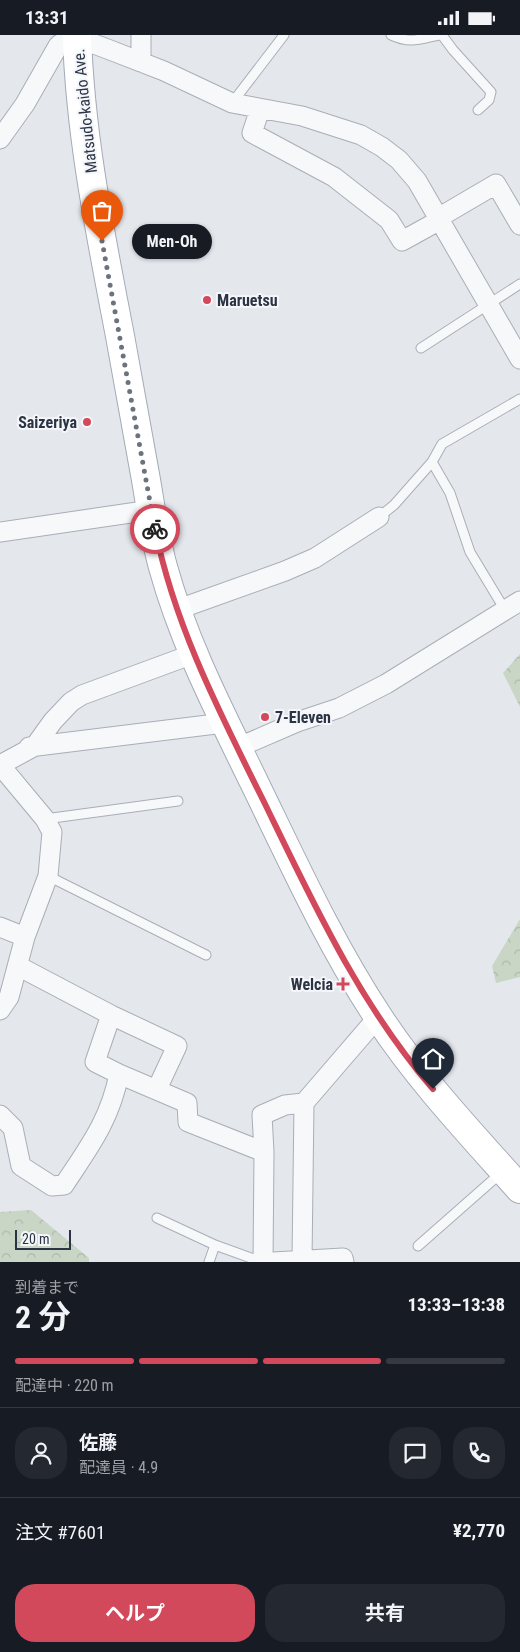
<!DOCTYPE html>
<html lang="ja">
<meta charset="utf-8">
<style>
:root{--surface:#171b24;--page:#242831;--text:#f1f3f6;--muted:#9ea1a6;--line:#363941;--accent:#d1495b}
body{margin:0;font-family:"Roboto Condensed","Noto Sans JP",sans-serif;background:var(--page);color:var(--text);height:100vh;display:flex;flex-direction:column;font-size:19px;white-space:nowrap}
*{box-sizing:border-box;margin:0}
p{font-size:16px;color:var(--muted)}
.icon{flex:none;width:28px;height:28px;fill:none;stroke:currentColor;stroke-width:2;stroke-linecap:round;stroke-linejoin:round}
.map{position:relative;height:1227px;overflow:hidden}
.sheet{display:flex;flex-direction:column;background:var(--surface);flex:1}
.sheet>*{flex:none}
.scale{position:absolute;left:15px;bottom:12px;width:56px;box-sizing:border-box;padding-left:5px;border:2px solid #2b3445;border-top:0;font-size:14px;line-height:18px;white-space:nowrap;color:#2b3445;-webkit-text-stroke:4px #f4f6f9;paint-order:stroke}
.pin{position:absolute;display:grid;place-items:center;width:42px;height:42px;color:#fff;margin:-51px -21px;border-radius:50% 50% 50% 0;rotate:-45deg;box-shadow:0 0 5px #0007}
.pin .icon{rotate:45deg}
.courier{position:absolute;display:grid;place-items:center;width:50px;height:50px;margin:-25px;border:4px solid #d1495b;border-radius:50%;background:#fff;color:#222;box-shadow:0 1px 6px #0007}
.bubble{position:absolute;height:35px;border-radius:18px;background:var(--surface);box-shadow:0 1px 4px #0004;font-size:16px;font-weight:700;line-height:35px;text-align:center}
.overview em{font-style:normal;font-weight:700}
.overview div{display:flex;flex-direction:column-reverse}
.overview{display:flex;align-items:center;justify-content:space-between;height:85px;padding:0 15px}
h1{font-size:32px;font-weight:700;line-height:38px}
.bar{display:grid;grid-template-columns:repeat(4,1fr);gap:8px 5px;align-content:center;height:60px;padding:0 15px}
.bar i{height:6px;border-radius:4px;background:var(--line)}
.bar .active{background:var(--accent)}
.bar p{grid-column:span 4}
.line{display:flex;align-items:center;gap:12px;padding:0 15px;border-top:1px solid var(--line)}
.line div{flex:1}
.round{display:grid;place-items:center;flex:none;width:52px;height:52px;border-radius:20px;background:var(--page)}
.cta{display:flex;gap:10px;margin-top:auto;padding:10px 15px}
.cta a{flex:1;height:58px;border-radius:20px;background:var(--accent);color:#fff;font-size:20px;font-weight:700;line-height:58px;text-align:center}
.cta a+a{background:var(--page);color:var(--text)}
.status{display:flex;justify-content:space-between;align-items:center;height:35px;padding:0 25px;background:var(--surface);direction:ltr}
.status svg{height:14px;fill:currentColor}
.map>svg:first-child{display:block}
.forest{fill:url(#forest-crowns)}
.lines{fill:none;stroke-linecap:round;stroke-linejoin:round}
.lane-casing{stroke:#a9aeb7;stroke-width:11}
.street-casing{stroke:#a9aeb7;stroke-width:21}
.primary-casing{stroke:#a3abb8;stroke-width:30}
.lane{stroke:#f7f8fa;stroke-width:9}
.street{stroke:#f7f8fa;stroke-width:19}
.primary{stroke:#fff;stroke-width:28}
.done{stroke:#6c737f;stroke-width:5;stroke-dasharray:0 9}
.route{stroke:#d1495b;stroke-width:6}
.poi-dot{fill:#d1495b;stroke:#f4f6f9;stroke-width:2}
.labels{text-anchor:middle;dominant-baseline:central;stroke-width:4;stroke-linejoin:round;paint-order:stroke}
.street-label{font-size:16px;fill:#2b3445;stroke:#f4f6f9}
.poi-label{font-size:16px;font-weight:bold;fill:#2b3445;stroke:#f4f6f9;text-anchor:start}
</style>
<div class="status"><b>13:31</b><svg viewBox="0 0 49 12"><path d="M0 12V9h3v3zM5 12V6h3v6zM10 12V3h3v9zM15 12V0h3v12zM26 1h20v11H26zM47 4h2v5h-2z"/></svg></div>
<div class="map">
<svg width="520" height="1227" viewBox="0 0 520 1227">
<defs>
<pattern id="forest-crowns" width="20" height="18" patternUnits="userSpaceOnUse" patternTransform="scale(1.25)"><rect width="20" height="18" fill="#c9d6c5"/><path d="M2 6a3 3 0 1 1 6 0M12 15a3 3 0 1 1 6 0" fill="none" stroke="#adb8ab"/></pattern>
</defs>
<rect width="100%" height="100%" fill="#e4e7ec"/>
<path class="forest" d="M520,619V672L503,638Z
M520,884V942L496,948L492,931Z
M31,1175L89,1223V1227H0V1177Z"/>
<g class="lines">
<g class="lane-casing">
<path id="lane" d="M391,0C410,9 420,4 439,0
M442,0L453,15L491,57L489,65L478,75
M232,68L284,0
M421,313L520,249
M432,427L450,458L470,517L505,575
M379,482L394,470L432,427L442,409L520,364
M45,784L178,766
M48,841L206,920
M157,1183L215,1210L262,1227
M418,1211L502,1137
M209,1227L215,1210"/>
</g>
<g class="street-casing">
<path id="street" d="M77,10L94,9L110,15L164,36L232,68L302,81L361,100L382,112L399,125L417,146L520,324
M141,27V0
M260,74L252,98L334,142L389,185L402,206L440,185
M0,104L25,69L58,11L60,9L77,8
M438,183L496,149L520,190
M0,497L151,475
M176,575L285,536L315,523L379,482
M29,712L224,688
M237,713L297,687L339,673L386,649L520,566
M0,730L45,784L52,797L48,841L25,902L9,962L0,975
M0,730L35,711L53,686L71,667L82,660L193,619
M0,892L25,902
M111,980L177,1011L157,1054
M119,1039L187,1068L188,1087L264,1117
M0,1080L13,1093L21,1131L52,1151L64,1150C89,1112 110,1085 119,1039L95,1027L111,980L18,931
M302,1225L304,1068
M263,1227L264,1117L262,1080L285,1070L304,1068L378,982
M273,1227L343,1223L344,1227"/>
</g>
<g class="primary-casing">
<path id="primary" d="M77,0C80,101 101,202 120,301C129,349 137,397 146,445C151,474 155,503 163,532C184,608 220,677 254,747C293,827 330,909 379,983C419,1044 471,1099 520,1154"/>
</g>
<use href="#lane" class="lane"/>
<use href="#street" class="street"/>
<use href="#primary" class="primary"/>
</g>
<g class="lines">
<path class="done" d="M102,206L155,494"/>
<path class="route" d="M155,494C175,593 222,682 266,771C314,870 361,971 433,1054"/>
</g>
<g class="poi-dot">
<circle cx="207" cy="265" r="5"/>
<circle cx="87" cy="387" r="5"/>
<circle cx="265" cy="682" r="5"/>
<path d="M340.5 941.5h5v5h5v5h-5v5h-5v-5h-5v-5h5z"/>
</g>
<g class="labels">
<g class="street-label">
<text transform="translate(85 76) rotate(-96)">Matsudo-kaido Ave.</text>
</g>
<g class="poi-label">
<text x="217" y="265">Maruetsu</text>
<text x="77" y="387" text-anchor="end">Saizeriya</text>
<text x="275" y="682">7-Eleven</text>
<text x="333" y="949" text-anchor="end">Welcia</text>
</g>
</g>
</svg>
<div class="scale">20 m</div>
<div class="pin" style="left:102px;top:206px;background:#ea580c"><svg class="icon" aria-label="bag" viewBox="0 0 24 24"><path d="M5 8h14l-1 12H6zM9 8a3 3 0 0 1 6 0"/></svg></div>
<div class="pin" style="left:433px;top:1054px;background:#1f2937"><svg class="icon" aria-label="home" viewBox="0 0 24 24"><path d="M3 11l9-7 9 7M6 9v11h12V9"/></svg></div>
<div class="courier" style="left:155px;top:494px"><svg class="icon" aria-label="bike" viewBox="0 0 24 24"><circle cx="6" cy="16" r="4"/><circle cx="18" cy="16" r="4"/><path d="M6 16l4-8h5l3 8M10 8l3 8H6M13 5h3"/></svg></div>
<div class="bubble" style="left:132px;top:189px;width:80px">Men-Oh</div>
</div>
<section class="sheet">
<div class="overview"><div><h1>2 分</h1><p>到着まで</p></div><em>13:33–13:38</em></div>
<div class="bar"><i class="active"></i><i class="active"></i><i class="active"></i><i></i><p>配達中 · 220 m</p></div>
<div class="line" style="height:90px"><a class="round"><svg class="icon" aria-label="person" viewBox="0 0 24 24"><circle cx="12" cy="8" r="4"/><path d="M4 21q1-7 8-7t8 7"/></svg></a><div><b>佐藤</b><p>配達員 · 4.9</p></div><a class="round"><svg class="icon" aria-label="chat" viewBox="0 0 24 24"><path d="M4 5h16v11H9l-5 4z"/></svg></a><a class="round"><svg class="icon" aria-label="phone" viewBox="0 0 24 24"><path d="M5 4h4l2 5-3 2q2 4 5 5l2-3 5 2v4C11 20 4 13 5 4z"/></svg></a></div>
<div class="line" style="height:65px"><div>注文 #7601</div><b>¥2,770</b></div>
<div class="cta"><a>ヘルプ</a><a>共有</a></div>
</section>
